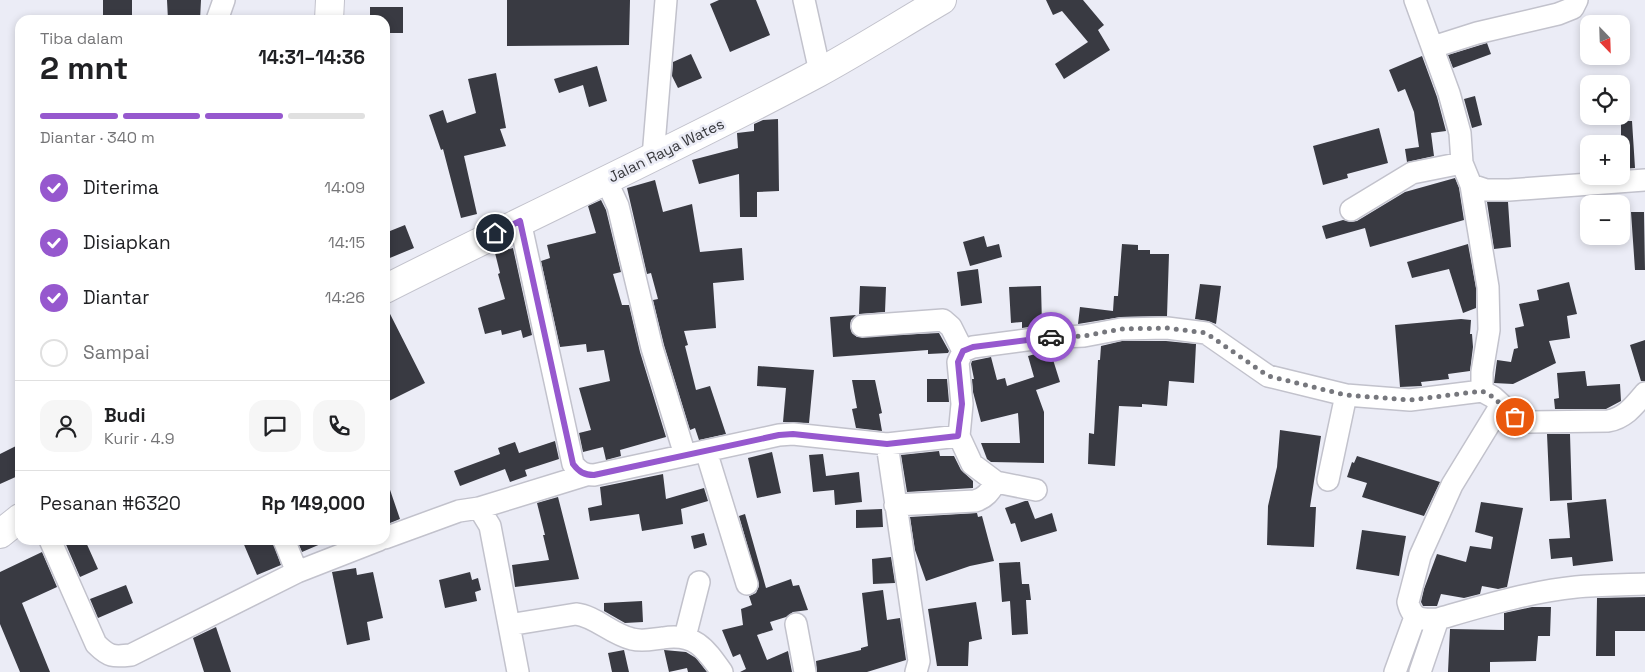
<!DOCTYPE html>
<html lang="id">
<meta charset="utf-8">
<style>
:root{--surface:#fff;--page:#f6f6f6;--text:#202124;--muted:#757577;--line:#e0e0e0;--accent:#9658ce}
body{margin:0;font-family:"Space Grotesk",sans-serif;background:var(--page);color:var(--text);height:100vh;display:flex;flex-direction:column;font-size:19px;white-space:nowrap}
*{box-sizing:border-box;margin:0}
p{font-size:16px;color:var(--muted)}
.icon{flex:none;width:28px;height:28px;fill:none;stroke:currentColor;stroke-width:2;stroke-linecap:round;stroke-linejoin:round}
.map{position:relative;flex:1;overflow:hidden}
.drawer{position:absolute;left:15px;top:15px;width:375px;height:530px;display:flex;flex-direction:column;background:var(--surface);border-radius:15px;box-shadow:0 2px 8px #0003}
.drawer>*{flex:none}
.needle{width:32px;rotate:157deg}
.tools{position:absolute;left:1580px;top:15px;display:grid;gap:10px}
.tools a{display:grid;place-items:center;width:50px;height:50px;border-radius:10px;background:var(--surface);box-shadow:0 2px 8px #0003;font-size:25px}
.pin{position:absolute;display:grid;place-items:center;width:42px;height:42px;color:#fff;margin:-21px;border:2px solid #fff;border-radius:50%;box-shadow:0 1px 5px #0007}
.courier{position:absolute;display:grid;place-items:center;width:50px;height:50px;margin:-25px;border:4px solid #9658ce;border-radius:50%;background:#fff;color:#222;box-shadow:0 1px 6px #0007}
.overview em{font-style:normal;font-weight:700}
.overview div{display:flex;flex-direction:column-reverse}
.overview{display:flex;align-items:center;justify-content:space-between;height:85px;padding:0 25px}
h1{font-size:32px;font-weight:700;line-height:38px}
.bar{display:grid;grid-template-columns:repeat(4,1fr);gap:8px 5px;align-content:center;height:60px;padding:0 25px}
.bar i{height:6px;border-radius:4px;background:var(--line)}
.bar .active{background:var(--accent)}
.bar p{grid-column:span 4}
.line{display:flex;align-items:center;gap:12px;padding:0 25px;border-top:1px solid var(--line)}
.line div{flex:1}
.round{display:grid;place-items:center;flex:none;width:52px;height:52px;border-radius:15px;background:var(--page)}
ol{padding:0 25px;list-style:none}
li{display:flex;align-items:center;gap:15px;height:55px}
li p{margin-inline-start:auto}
li .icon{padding:5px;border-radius:50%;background:var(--accent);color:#fff;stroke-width:4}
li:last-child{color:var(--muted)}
li i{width:28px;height:28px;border:2px solid var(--line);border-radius:50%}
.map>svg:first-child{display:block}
.building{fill:#393a42}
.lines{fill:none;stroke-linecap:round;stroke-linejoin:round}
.minor-casing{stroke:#c2c2cc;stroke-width:24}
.major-casing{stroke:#c2c2cc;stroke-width:30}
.highway-casing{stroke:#c2c2cc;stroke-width:30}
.minor{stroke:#fff;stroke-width:21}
.major{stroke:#fff;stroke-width:28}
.highway{stroke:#fff;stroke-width:28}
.done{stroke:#76777d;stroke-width:5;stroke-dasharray:0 9}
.route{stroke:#9658ce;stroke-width:6}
.labels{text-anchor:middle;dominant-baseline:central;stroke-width:5;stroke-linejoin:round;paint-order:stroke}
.street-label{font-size:15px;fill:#37383c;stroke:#ebecf6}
</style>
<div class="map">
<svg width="1645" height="672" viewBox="0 0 1645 672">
<rect width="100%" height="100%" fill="#ebecf6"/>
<path class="building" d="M103,0H132V20H103Z
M167,0H201L200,20H168Z
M507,0H630L629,45L507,46Z
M719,0H756L770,35L730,52L710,4Z
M1046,0H1083L1104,25L1098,30L1110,50L1064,79L1055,64L1088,42L1062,11L1053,15Z
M370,7H403V33H385V20H370Z
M1487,43L1491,54L1453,68L1448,55Z
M691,54L702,78L678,88L672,76L673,62Z
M1422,56L1437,97L1446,131L1431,133L1434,156L1407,162L1405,149L1419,147L1414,112L1405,89L1398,92L1389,70Z
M597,66L607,101L589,107L583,85L559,93L554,79Z
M496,73L506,128L500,129L506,146L464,156L477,214L461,218L443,149L441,150L429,115L443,110L447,123L476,113L468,79Z
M1475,96L1482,125L1472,128L1464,99Z
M778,119L779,191L757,192V217H740L739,174L699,184L692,160L738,148L737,133L754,131V124L763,120Z
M1621,121H1632L1635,168L1621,169Z
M1379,128L1388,163L1347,174L1348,178L1323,185L1313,146Z
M1455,178L1459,188L1464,220L1370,247L1365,228L1326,239L1322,226L1343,220L1351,222L1357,221L1405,192Z
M655,180L663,212L692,204L700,252L742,248L744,280L713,283L716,328L684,331L688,345L685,346L696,390L710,386L726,434L699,440L695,428L690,430L664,345L653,300L658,299L651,273L647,274L627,188Z
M601,200L606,210L621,272L613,274L622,305H629L640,352L666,437L620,450L621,456L606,460L603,447L583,452L579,433L591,430L579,388L610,381L604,350L587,352L586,344L560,347L541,261L550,258L547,245L596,233L588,206Z
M1487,202H1508L1511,247L1494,249Z
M1631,212H1644L1645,270H1635Z
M405,225L414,248L385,260V233Z
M984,236L987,247L999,244L1002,257L970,266L963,242Z
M1122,244L1138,245V250H1150V254H1169L1167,316L1121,317L1078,324L1080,307L1113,311L1114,296H1118Z
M1468,244L1476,288V308L1463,313L1449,269L1412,278L1407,262Z
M513,248L532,335L523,338L521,330L502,335L501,330L485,334L478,308L505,299L498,274L500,273L495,253Z
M978,269L982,303L961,306L957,272Z
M1569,282L1577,314L1567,316L1570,338L1549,341L1556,363L1513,384L1494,383L1497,360L1511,362L1514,349L1518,348L1515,328L1524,326L1519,304L1539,300L1537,290Z
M1200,284L1221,286L1216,324L1208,321L1195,319Z
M860,286L886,287L885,312L859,314Z
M1041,286L1042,325L1022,328V322L1011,323L1009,287Z
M385,304L425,383L385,403Z
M856,315L851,320L850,326L852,333L857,337L939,333L949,351L948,353L928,354V350L833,357L830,317Z
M1461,319L1471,320L1470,334H1472L1473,347L1470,371L1448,374L1449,379L1421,382L1422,386L1400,387L1395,325Z
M1645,340V381H1641L1630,345Z
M1122,341H1166L1196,344L1194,383L1169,381L1167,406L1142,404V407L1119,406L1115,466L1088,464L1089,433L1094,434L1098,360H1100L1101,346Z
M1050,350L1060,382L1036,390L1044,412V463L991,462L987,459L981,443H1020L1018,413L981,422L973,392L972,379H974L971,364L972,361L991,357L997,380L1005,378L1007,386L1034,377L1028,356Z
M758,366L814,370L809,423L783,422L786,388L757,386Z
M1585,371L1587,386L1620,384L1621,401L1606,409H1555L1554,399L1559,398L1557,373Z
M927,379H947L949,402H927Z
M852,380H875L882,413L879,414L882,431L856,428L852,409L857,408Z
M1280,430L1321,436L1310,507H1316L1314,547L1267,545L1268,506L1277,467Z
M1547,434H1570L1572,500L1550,501Z
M555,441L559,459L525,470L527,476L510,482L505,469L460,486L454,471L500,454L498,448L515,442L519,453Z
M20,444V475L0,484V454Z
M939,451L940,456H954L961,470L973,481V488L907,492L901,455Z
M772,452L781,493L757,498L748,458Z
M823,454L826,476L859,472L862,502L835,505L834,490L813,492L809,455Z
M1357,456L1440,482L1424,516L1362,497L1367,483L1347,477L1352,462L1354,463Z
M663,474L666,499L704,488L708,501L681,509L683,524L642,531L639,514L590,521L588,508L602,505L600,487Z
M385,481H387L400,519L385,525Z
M558,497L579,579L515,587L512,565L549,560L543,535H545L537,503Z
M1606,499L1613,561L1573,566L1572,557L1551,559L1549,539L1570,538L1567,503Z
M1025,501H1028L1035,519L1052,513L1057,531L1021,542L1015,523L1011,524L1005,508Z
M1481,502L1523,508L1507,587L1498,589L1482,586L1480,594L1464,598L1441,594L1437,606H1423L1421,602L1424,589L1437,554L1466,562L1470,546L1491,549L1493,537L1475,532Z
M882,509L883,527L856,528V510Z
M977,513L978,517L982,516L994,561L970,566L926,581L915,550L910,517Z
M745,514L766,588L791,579L793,586L799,585L808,610L793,612L786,617L770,622L773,630L757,635L767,660L788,651L792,672H740L746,669L740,654L733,657L722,630L743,625L741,609L752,605L749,596L756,593L759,586L739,516Z
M1362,530L1406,536L1399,576L1356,569Z
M704,533L707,545L694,549L691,536Z
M64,540H85L98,569L80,577Z
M242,540H272L281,565L257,575Z
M297,540H330L302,552Z
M42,552L57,587L22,603L50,672H20L0,624V572Z
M891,557L895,583L873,584L872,559Z
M1020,562L1022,584H1029L1031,600H1026L1028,634L1012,635L1010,601L1002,602L999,563Z
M356,568L357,575L373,572L383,618L367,622L370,640L347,645L332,572Z
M470,572L472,580L478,578L481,590L475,592L477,601L445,608L439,580Z
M126,585L133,603L98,618L90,599Z
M883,590L887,620L900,618L906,660L867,672H817L816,661L861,650V648L868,646L862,593Z
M1645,597V631H1615V656H1596L1597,598Z
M642,601L643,622L625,623L604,611V603Z
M976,602L982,639L969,642L968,666H937L928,609Z
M1532,607H1551L1550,636H1538L1536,661L1490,662V672H1448L1450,629L1504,630V613Z
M216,627L231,672H204L193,638Z
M624,650L629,672H612L608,653Z
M664,650L686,652L696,658L707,672H688L687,668L669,672Z"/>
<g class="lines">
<g class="minor-casing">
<path id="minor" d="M804,0L820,72
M1415,0L1449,93L1460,133L1462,163L1471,185L1488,287L1489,330L1482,372V391
M217,20L224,0
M1433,47L1477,33L1558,14L1573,8L1577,0
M653,157L666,0
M606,180L618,206L652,348L685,455
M1471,185L1486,190H1509L1645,180
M1351,210L1412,173L1462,163
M520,221L573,464C579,472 584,475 594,475L779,435L793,434L887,444L959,436
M862,326L943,320L951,327L963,351
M887,444L919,661L916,672
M706,451L747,584
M1328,480L1346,395
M1036,490L996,482L972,464L959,436L962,404L958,362L963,351L973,347L1041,338L1084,336L1121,329L1167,328L1206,333L1268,376L1346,395L1410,400L1482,391L1493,397L1515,417L1529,422L1608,421C1625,418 1634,406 1645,393
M895,505L975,501C986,498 990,491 996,482
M479,508L586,475
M385,538L459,511L479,508L490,526L518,672
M50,540L96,644C109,657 113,657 131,655L297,572L379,540
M284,540L297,572
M1438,619C1422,620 1412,620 1408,602L1420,556L1452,485L1501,405
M796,624L805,672
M509,625L576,614C595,616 611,634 632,639C643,642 653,639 663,638C695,633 705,648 722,672
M685,637L699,582
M1395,672L1415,617
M1420,672L1438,619C1483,606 1528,592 1576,587C1599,585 1622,585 1645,584"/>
</g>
<g class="major-casing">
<path id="major" d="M329,20L330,0"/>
</g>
<g class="highway-casing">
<path id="highway" d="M385,289C529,216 676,149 818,73C860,50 901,24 942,0
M0,534L20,518"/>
</g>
<use href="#minor" class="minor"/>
<use href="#major" class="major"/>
<use href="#highway" class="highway"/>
</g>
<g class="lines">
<path class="done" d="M1051,337L1084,336L1121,329L1167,328L1206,333L1268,376L1346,395L1410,400L1482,391L1493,397L1515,417"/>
<path class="route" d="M495,233L520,221L573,464C579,472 584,475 594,475L779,435L793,434L887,444L958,436L962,404L958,362L963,351L973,347L1051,337"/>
</g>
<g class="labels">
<g class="street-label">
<text transform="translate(666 150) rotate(-26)">Jalan Raya Wates</text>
</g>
</g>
</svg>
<div class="tools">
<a><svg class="needle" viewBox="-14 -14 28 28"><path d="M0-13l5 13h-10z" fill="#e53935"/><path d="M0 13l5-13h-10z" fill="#757577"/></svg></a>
<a><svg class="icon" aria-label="locate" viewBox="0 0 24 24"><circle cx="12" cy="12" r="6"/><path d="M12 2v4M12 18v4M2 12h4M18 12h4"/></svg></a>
<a>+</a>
<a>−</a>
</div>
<div class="pin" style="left:1515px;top:417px;background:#ea580c"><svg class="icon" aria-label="bag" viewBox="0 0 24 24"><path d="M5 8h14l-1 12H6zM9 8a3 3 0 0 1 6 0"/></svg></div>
<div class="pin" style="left:495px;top:233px;background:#1f2937"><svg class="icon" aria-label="home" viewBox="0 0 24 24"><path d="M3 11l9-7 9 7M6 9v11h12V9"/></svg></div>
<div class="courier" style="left:1051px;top:337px"><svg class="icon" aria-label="car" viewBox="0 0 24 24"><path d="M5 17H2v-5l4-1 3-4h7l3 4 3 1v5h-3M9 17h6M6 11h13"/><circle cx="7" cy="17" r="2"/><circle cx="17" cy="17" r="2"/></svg></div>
<section class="drawer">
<div class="overview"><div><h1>2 mnt</h1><p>Tiba dalam</p></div><em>14:31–14:36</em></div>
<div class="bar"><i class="active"></i><i class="active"></i><i class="active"></i><i></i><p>Diantar · 340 m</p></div>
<ol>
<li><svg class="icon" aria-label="check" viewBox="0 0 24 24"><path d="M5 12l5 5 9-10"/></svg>Diterima<p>14:09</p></li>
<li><svg class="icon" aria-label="check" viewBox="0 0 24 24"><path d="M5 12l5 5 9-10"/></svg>Disiapkan<p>14:15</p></li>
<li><svg class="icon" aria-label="check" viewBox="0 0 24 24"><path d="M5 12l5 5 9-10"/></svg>Diantar<p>14:26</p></li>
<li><i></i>Sampai</li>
</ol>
<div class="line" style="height:90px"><a class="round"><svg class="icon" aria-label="person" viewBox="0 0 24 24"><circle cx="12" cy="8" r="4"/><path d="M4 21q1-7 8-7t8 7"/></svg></a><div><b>Budi</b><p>Kurir · 4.9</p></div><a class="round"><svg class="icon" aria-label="chat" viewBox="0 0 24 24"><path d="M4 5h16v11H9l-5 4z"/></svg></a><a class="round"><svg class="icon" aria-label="phone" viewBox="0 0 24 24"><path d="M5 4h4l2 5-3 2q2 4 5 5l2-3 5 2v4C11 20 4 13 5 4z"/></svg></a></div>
<div class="line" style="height:65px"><div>Pesanan #6320</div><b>Rp 149,000</b></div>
</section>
</div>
